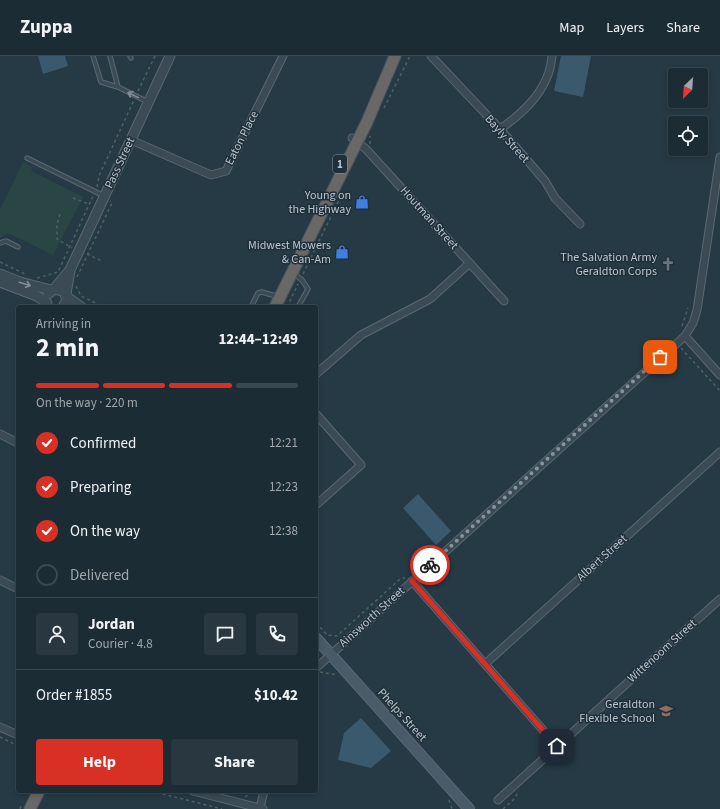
<!DOCTYPE html>
<meta charset="utf-8">
<style>
:root{--surface:#1c2c34;--page:#293840;--text:#f1f3f6;--muted:#a0a7ac;--line:#3a484f;--accent:#d93025}
body{margin:0;font-family:"Source Sans 3",sans-serif;background:var(--page);color:var(--text);height:100vh;display:flex;flex-direction:column;font-size:15px;white-space:nowrap}
*{box-sizing:border-box;margin:0}
p{font-size:13px;color:var(--muted)}
.icon{flex:none;width:22px;height:22px;fill:none;stroke:currentColor;stroke-width:2;stroke-linecap:round;stroke-linejoin:round}
.map{position:relative;flex:1;overflow:hidden}
.drawer{position:absolute;left:16px;top:249px;width:302px;height:488px;display:flex;flex-direction:column;background:var(--surface);border-radius:4px;box-shadow:0 2px 6px #0003,0 0 0 1px var(--line)}
.drawer>*{flex:none}
.needle{width:26px;rotate:205deg}
.buttons{position:absolute;left:668px;top:12px;display:grid;gap:8px}
.buttons a{display:grid;place-items:center;width:40px;height:40px;border-radius:4px;background:var(--surface);box-shadow:0 2px 6px #0003,0 0 0 1px var(--line);font-size:20px}
.pin{position:absolute;display:grid;place-items:center;width:34px;height:34px;color:#fff;margin:-17px;border-radius:8px;box-shadow:0 2px 6px #0006}
.courier{position:absolute;display:grid;place-items:center;width:40px;height:40px;margin:-20px;border:3px solid #d93025;border-radius:50%;background:#fff;color:#222;box-shadow:0 1px 5px #0007}
.headline em{font-style:normal;font-weight:700}
.headline div{display:flex;flex-direction:column-reverse}
.headline{display:flex;align-items:center;justify-content:space-between;height:68px;padding:0 20px}
h1{font-size:26px;font-weight:700;line-height:30px}
.bar{display:grid;grid-template-columns:repeat(4,1fr);gap:6px 4px;align-content:center;height:48px;padding:0 20px}
.bar i{height:5px;border-radius:3px;background:var(--line)}
.bar .current{background:var(--accent)}
.bar p{grid-column:span 4}
.line{display:flex;align-items:center;gap:10px;padding:0 20px;border-top:1px solid var(--line)}
.line div{flex:1}
.round{display:grid;place-items:center;flex:none;width:42px;height:42px;border-radius:4px;background:var(--page)}
ol{padding:0 20px;list-style:none}
li{display:flex;align-items:center;gap:12px;height:44px}
li p{margin-inline-start:auto}
li .icon{padding:4px;border-radius:50%;background:var(--accent);color:#fff;stroke-width:4}
li:last-child{color:var(--muted)}
li i{width:22px;height:22px;border:2px solid var(--line);border-radius:50%}
.action{display:flex;gap:8px;margin-top:auto;padding:8px 20px}
.action a{flex:1;height:46px;border-radius:4px;background:var(--accent);color:#fff;font-size:16px;font-weight:700;line-height:46px;text-align:center}
.action a+a{background:var(--page);color:var(--text)}
header{display:flex;align-items:center;gap:24px;box-sizing:border-box;height:56px;padding:0 20px;background:var(--surface);border-bottom:1px solid var(--line)}
header strong{font-size:19px}
nav{display:flex;gap:22px;margin-inline-start:auto;font-size:14px}
.map>svg:first-child{display:block}
.green{fill:#294644}
.water{fill:#3a596d}
.lines{fill:none;stroke-linecap:round;stroke-linejoin:round}
.service-casing{stroke:#5a6872;stroke-width:5.5}
.minor-casing{stroke:#5a6872;stroke-width:9}
.tertiary-casing{stroke:#5a6872;stroke-width:11}
.secondary-casing{stroke:#5a6872;stroke-width:12}
.trunk-casing{stroke:#46555f;stroke-width:13}
.path{stroke:#496462;stroke-width:1.5;stroke-dasharray:3 3;stroke-linecap:butt}
.service{stroke:#3b4b55;stroke-width:3.5}
.minor{stroke:#3b4b55;stroke-width:7}
.tertiary{stroke:#3b4b55;stroke-width:9}
.secondary{stroke:#495b68;stroke-width:10}
.trunk{stroke:#6a6866;stroke-width:11}
.oneway{stroke:#808e98}
.done{stroke:#86949e;stroke-width:4;stroke-dasharray:0 7.2}
.route{stroke:#d93025;stroke-width:5}
.labels{text-anchor:middle;dominant-baseline:central;stroke-width:3;stroke-linejoin:round;paint-order:stroke}
.shield{fill:#20303a;stroke:#8b98a2;stroke-width:1}
.shield-label{font-size:11px;font-weight:bold;fill:#b9c5ce}
.street-label{font-size:12px;fill:#b9c5ce;stroke:#20303a}
.poi-label{font-size:12px;fill:#b9c5ce;stroke:#20303a;text-anchor:end}
</style>
<header>
<strong>Zuppa</strong>
<nav><a>Map</a><a>Layers</a><a>Share</a></nav>
</header>
<div class="map">
<svg width="720" height="753" viewBox="0 0 720 753">
<rect width="100%" height="100%" fill="#263a45"/>
<path class="green" d="M23,106L33,111L31,115L83,141L53,199L8,177L0,182V154Z"/>
<path class="water" d="M38,0H65L68,10L43,18Z
M561,0H591L583,41L554,35Z
M418,438L451,475L436,489L403,452Z
M361,662L391,695L371,712L338,704L344,677Z"/>
<g class="lines">
<g class="service-casing">
<path id="service" d="M93,0L101,26L118,31L148,46
M110,0L118,31
M130,0L131,2
M27,102L104,140
M0,187L6,185L18,191
M293,217L302,224L308,233L298,251
M251,251L258,237L262,236L279,241"/>
</g>
<g class="minor-casing">
<path id="minor" d="M431,0L500,73L545,125L555,142L580,168
M500,73C525,56 550,32 552,0
M352,82L366,93L504,245
M131,84L211,119L226,115L283,0
M685,280L720,319
M316,318L361,279L430,243L470,207
M316,358L361,409L316,449
M0,378L18,387
M0,524L18,533
M412,525L557,690
M485,608L720,396
M316,612L685,280L693,267L697,254L720,101
M0,671L18,679
M193,735L263,753
M498,744L720,543
M260,752L264,735"/>
</g>
<g class="tertiary-casing">
<path id="tertiary" d="M0,218L20,226L51,234
M0,226L37,240L47,247
M54,233L70,214
M48,238L54,233L64,235L67,244L63,251
M66,238L70,214L170,0
M67,241L81,251"/>
</g>
<g class="secondary-casing">
<path id="secondary" d="M316,582L469,753"/>
</g>
<g class="trunk-casing">
<path id="trunk" d="M275,251L367,66L395,0
M30,753L39,735"/>
</g>
<path class="path" d="M138,35L155,0
M384,52L410,0
M370,88V80
M97,131L99,120L134,44
M73,142L89,148
M60,158L57,168V183L72,192
M87,198L102,205
M0,206L27,219
M303,218L340,142
M77,221L112,147L110,145
M37,222L58,216L93,140
M76,230L81,240L104,251
M287,251L298,228
M682,270L688,252
M681,292L720,335
M316,571L318,569L327,579L337,580L400,523L405,522
M320,616L337,619
M0,681L18,690
M151,735L222,753
M245,741L255,735
M449,744L452,753
M20,753L21,749
M503,753L514,743L519,735"/>
<use href="#service" class="service"/>
<use href="#minor" class="minor"/>
<use href="#tertiary" class="tertiary"/>
<use href="#secondary" class="secondary"/>
<use href="#trunk" class="trunk"/>
</g>
<defs><path id="oneway-shaft" d="M-6 0H5M1.5-3L5.5 0L1.5 3" fill="none" stroke-width="1.6" stroke-linecap="round" stroke-linejoin="round"/></defs>
<g class="oneway">
<use href="#oneway-shaft" transform="translate(133 39) rotate(-154)"/>
<use href="#oneway-shaft" transform="translate(25 228) rotate(17)"/>
</g>
<g class="lines">
<path class="done" d="M430,509L660,301"/>
<path class="route" d="M430,509L412,525L557,690"/>
</g>
<defs>
<g id="shop-bare" transform="scale(1.08)"><path d="M-5-2.5h2.3a2.7 3.5 0 0 1 5.4 0H5L5.5 6h-11ZM-1.5-2.5h3a1.5 2.3 0 0 0-3 0Z" fill="#3f7fe0" stroke="#20303a" stroke-width="2.5" paint-order="stroke"/></g>
<g id="church-bare" transform="scale(1.08)"><path d="M-1.2-6h2.4v3.5h3.3v2.4h-3.3V6h-2.4V-.1h-3.3v-2.4h3.3Z" fill="#6b7280" stroke="#20303a" stroke-width="2.5" paint-order="stroke"/></g>
<g id="school-bare" transform="scale(1.08)"><path d="M0-5L7-2L0 1L-7-2ZM-4 1L0 2.5L4 1V4Q0 6-4 4Z" fill="#8d6e63" stroke="#20303a" stroke-width="2.5" paint-order="stroke"/></g>
</defs>
<g fill-rule="evenodd">
<use href="#shop-bare" x="362" y="146"/>
<use href="#shop-bare" x="342" y="196"/>
<use href="#church-bare" x="668" y="208"/>
<use href="#school-bare" x="666" y="655"/>
</g>
<g class="labels">
<rect class="shield" x="333" y="99" width="14" height="18" rx="3"/>
<g class="shield-label">
<text x="340" y="108">1</text>
</g>
<g class="street-label">
<text transform="translate(242 82) rotate(-63)">Eaton Place</text>
<text transform="translate(507 83) rotate(48)">Bayly Street</text>
<text transform="translate(120 107) rotate(-65)">Pass Street</text>
<text transform="translate(429 162) rotate(48)">Houtman Street</text>
<text transform="translate(602 502) rotate(-42)">Albert Street</text>
<text transform="translate(372 561) rotate(-42)">Ainsworth Street</text>
<text transform="translate(662 595) rotate(-42)">Wittenoom Street</text>
<text transform="translate(402 659) rotate(48)">Phelps Street</text>
</g>
<g class="poi-label">
<text x="351" y="139">Young on<tspan x="351" dy="14">the Highway</tspan></text>
<text x="331" y="189">Midwest Mowers<tspan x="331" dy="14">&amp; Can-Am</tspan></text>
<text x="657" y="201">The Salvation Army<tspan x="657" dy="14">Geraldton Corps</tspan></text>
<text x="655" y="648">Geraldton<tspan x="655" dy="14">Flexible School</tspan></text>
</g>
</g>
</svg>
<div class="buttons">
<a><svg class="needle" viewBox="-14 -14 28 28"><path d="M0-13l5 13h-10z" fill="#e53935"/><path d="M0 13l5-13h-10z" fill="#a0a7ac"/></svg></a>
<a><svg class="icon" aria-label="locate" viewBox="0 0 24 24"><circle cx="12" cy="12" r="6"/><path d="M12 2v4M12 18v4M2 12h4M18 12h4"/></svg></a>
</div>
<div class="pin" style="left:660px;top:301px;background:#ea580c"><svg class="icon" aria-label="bag" viewBox="0 0 24 24"><path d="M5 8h14l-1 12H6zM9 8a3 3 0 0 1 6 0"/></svg></div>
<div class="pin" style="left:557px;top:690px;background:#1f2937"><svg class="icon" aria-label="home" viewBox="0 0 24 24"><path d="M3 11l9-7 9 7M6 9v11h12V9"/></svg></div>
<div class="courier" style="left:430px;top:509px"><svg class="icon" aria-label="bike" viewBox="0 0 24 24"><circle cx="6" cy="16" r="4"/><circle cx="18" cy="16" r="4"/><path d="M6 16l4-8h5l3 8M10 8l3 8H6M13 5h3"/></svg></div>
<section class="drawer">
<div class="headline"><div><h1>2 min</h1><p>Arriving in</p></div><em>12:44–12:49</em></div>
<div class="bar"><i class="current"></i><i class="current"></i><i class="current"></i><i></i><p>On the way · 220 m</p></div>
<ol>
<li><svg class="icon" aria-label="check" viewBox="0 0 24 24"><path d="M5 12l5 5 9-10"/></svg>Confirmed<p>12:21</p></li>
<li><svg class="icon" aria-label="check" viewBox="0 0 24 24"><path d="M5 12l5 5 9-10"/></svg>Preparing<p>12:23</p></li>
<li><svg class="icon" aria-label="check" viewBox="0 0 24 24"><path d="M5 12l5 5 9-10"/></svg>On the way<p>12:38</p></li>
<li><i></i>Delivered</li>
</ol>
<div class="line" style="height:72px"><a class="round"><svg class="icon" aria-label="person" viewBox="0 0 24 24"><circle cx="12" cy="8" r="4"/><path d="M4 21q1-7 8-7t8 7"/></svg></a><div><b>Jordan</b><p>Courier · 4.8</p></div><a class="round"><svg class="icon" aria-label="chat" viewBox="0 0 24 24"><path d="M4 5h16v11H9l-5 4z"/></svg></a><a class="round"><svg class="icon" aria-label="phone" viewBox="0 0 24 24"><path d="M5 4h4l2 5-3 2q2 4 5 5l2-3 5 2v4C11 20 4 13 5 4z"/></svg></a></div>
<div class="line" style="height:52px"><div>Order #1855</div><b>$10.42</b></div>
<div class="action"><a>Help</a><a>Share</a></div>
</section>
</div>
